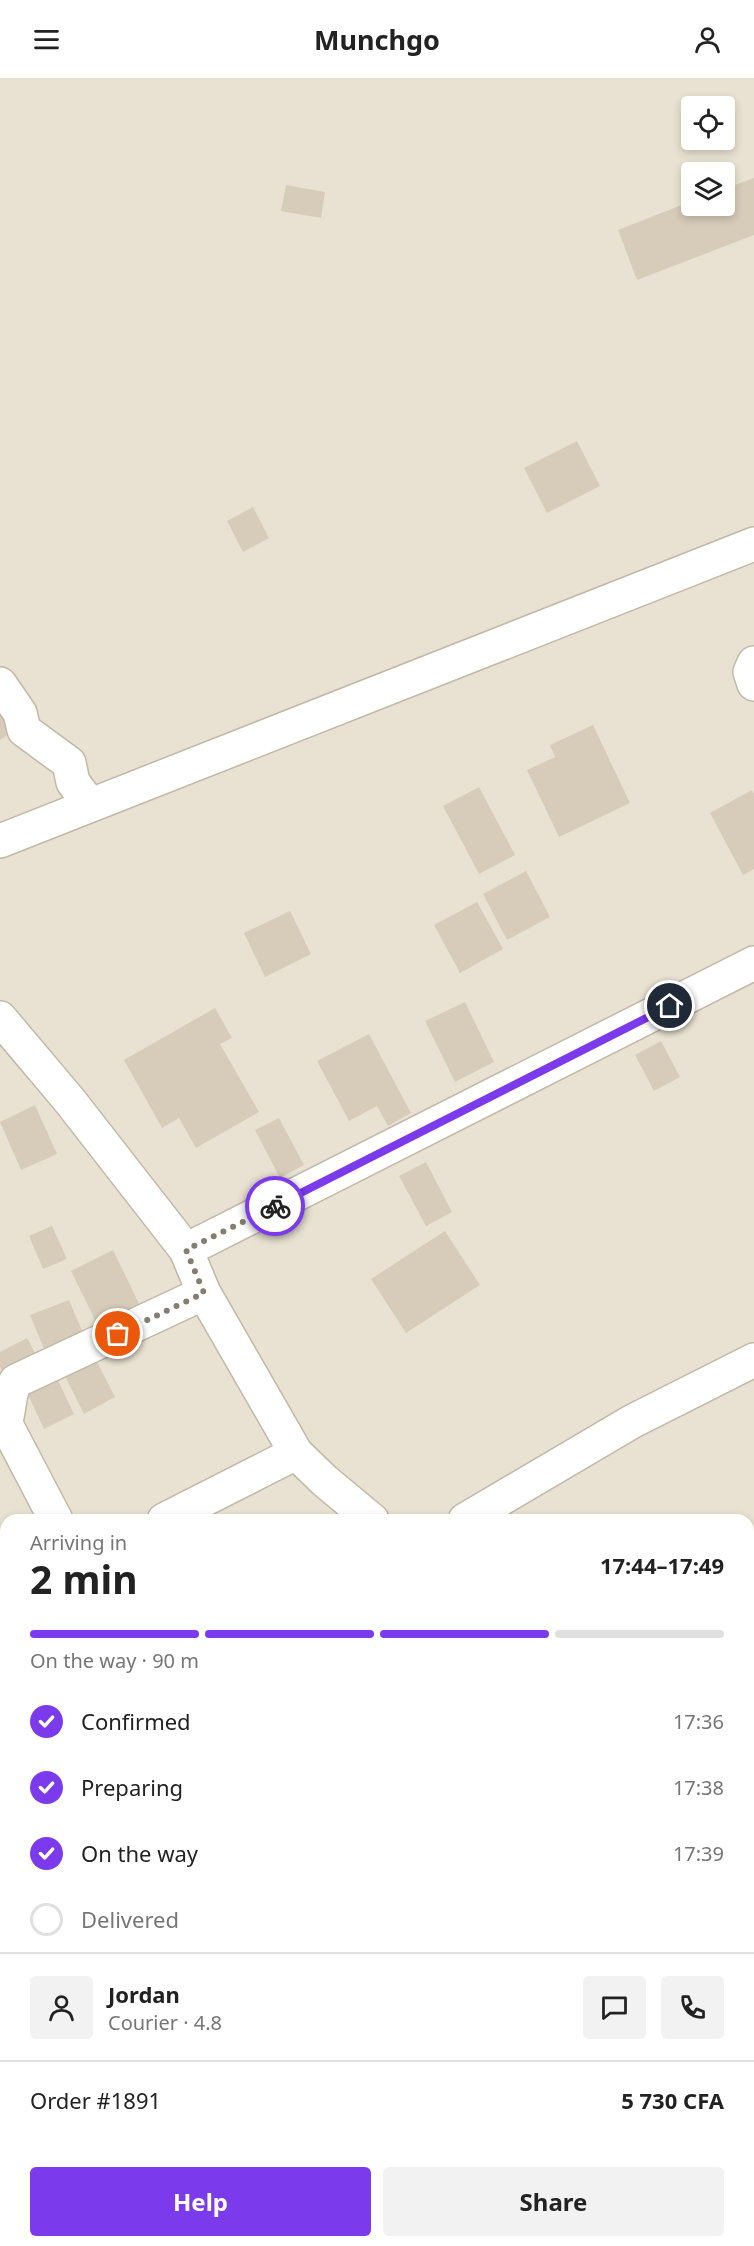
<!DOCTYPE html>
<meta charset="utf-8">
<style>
:root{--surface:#fff;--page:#f2f2f2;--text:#222;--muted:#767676;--line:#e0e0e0;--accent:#7c3aed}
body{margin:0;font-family:"Noto Sans",sans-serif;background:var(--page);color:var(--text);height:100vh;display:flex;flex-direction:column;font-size:22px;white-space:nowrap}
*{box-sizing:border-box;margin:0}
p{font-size:20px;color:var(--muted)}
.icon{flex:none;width:33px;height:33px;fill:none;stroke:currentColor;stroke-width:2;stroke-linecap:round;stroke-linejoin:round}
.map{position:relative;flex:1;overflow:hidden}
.details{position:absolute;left:0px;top:1436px;width:754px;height:734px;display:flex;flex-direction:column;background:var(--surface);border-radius:18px 18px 0 0;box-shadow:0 3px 9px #0003}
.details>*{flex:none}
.controls{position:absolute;left:681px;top:18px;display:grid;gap:12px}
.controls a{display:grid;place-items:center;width:54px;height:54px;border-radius:6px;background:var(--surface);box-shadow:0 3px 9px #0003;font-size:30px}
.pin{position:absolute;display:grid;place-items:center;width:51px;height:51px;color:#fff;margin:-26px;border:3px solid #fff;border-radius:50%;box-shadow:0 2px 6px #0007}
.courier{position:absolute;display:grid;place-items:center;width:60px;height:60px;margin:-30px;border:4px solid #7c3aed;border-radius:50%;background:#fff;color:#222;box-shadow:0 2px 8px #0007}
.head em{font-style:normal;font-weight:700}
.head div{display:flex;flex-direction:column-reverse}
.head{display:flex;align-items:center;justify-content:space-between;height:102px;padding:0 30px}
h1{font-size:39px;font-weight:700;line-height:45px}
.bar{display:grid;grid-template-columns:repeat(4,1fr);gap:9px 6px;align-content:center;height:72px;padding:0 30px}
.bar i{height:8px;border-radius:4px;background:var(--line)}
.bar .on{background:var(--accent)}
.bar p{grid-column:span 4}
.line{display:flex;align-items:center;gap:15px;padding:0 30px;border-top:2px solid var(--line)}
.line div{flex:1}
.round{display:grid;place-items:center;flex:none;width:63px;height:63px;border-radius:6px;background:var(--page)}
ol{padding:0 30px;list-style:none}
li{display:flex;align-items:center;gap:18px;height:66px}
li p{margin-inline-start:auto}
li .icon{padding:6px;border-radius:50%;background:var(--accent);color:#fff;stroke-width:4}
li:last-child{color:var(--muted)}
li i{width:33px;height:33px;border:3px solid var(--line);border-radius:50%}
.action{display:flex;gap:12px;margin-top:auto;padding:12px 30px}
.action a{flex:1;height:69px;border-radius:6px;background:var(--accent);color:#fff;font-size:24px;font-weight:700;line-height:69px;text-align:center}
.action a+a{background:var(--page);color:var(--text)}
header{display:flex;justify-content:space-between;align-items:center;height:78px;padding:0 30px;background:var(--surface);font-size:27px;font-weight:700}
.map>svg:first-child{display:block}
.residential{fill:#e9e2d2;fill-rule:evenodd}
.building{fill:#d7ccb9}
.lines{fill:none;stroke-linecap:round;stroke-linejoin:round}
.minor-casing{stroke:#c1b8a6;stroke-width:36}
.path{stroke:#c4b596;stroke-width:4;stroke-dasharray:3 3;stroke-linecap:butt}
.minor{stroke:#fff;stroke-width:33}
.done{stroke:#847e71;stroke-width:6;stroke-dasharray:0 10.8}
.route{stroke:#7c3aed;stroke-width:8}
</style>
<header><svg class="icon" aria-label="menu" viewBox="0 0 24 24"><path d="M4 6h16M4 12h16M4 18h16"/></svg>Munchgo<svg class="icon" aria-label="person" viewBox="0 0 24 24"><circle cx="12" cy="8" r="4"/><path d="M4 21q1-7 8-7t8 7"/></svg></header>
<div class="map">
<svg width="754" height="2168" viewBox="0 0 754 2168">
<rect width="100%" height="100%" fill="#f4f0e4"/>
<path class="residential" d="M0,0H754V2168H0ZM692,28H724V62H692ZM692,94H724V128H692ZM6,1442H748V2163H6Z"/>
<path class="building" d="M754,100V157L637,202L618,152L692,123V128H724V111Z
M286,107L325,114L321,140L281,133Z
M577,363L600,408L547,435L524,390Z
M253,429L269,460L243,474L227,443Z
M0,636L12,654L0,662Z
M593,647L630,725L559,759L527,692L555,679L550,667Z
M479,709L515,777L479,796L443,728Z
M752,712L754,716V791L743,797L710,735Z
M526,793L550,839L507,862L483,816Z
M477,824L503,871L460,895L434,847Z
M290,833L311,876L265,899L244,855Z
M465,924L494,984L455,1004L425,943Z
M215,930L232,960L220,966L259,1034L196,1070L179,1040L162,1050L124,982Z
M369,956L411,1035L388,1048L377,1028L349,1043L317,983Z
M661,963L680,999L654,1013L635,977Z
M35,1027L57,1076L21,1092L0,1044Z
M279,1040L304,1087L280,1100L255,1052Z
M426,1084L452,1134L426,1148L399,1098Z
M52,1148L67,1181L43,1191L29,1158Z
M445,1153L480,1207L406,1255L371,1201Z
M113,1172L145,1238L103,1258L71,1193Z
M69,1222L86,1262L47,1278L30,1237Z
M27,1260L41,1286L7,1303L0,1289V1274Z
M92,1274L115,1319L84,1336L61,1290Z
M53,1292L74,1336L44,1351L23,1306Z
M6,1771V1840L0,1843V1773Z
M321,2163H354L342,2168H323Z
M521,2163H545L546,2168H523Z
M549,2163H584L583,2168H552Z
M601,2163H621V2164L602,2168Z"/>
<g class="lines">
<g class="minor-casing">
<path id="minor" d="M754,585L750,594L754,606
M0,606L20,635L24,652L69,685L73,704L90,727
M0,763L754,466
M0,940L70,1023L186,1172L204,1215L296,1375L325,1403L372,1442
M186,1172L754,885
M0,1335L56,1442
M0,1354C12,1339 6,1319 16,1303L204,1215
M164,1442L296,1375
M465,1442L633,1343L754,1282
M0,1516L6,1514
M748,1779L754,1784"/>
</g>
<path class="path" d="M111,2168L112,2163"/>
<use href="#minor" class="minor"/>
</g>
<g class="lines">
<path class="done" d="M118,1256L204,1215L186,1172L275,1128"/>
<path class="route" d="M275,1128L670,928"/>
</g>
</svg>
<div class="controls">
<a><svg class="icon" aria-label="locate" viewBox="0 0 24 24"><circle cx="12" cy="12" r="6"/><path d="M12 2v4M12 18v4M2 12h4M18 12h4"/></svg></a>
<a><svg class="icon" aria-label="layers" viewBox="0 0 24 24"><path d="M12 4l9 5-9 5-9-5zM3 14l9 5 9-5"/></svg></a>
</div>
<div class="pin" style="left:118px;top:1256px;background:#ea580c"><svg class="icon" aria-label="bag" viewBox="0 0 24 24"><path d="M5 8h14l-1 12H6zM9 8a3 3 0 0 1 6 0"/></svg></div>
<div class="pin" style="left:670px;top:928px;background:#1f2937"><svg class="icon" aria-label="home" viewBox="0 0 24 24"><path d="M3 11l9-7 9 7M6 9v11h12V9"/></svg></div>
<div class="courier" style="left:275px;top:1128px"><svg class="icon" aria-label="bike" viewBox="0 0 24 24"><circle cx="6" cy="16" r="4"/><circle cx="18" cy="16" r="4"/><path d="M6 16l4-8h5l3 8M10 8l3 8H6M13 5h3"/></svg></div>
<section class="details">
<div class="head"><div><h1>2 min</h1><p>Arriving in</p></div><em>17:44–17:49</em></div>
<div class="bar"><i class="on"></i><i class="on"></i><i class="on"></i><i></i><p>On the way · 90 m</p></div>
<ol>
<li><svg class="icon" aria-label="check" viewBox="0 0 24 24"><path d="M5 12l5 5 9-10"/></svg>Confirmed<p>17:36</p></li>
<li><svg class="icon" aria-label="check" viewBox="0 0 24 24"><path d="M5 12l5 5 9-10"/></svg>Preparing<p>17:38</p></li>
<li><svg class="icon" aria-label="check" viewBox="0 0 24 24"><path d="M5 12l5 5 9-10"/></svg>On the way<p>17:39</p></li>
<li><i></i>Delivered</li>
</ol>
<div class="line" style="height:108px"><a class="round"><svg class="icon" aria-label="person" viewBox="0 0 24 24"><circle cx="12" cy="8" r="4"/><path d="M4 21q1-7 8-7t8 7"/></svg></a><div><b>Jordan</b><p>Courier · 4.8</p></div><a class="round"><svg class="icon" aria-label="chat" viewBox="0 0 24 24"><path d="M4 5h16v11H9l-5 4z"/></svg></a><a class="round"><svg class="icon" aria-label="phone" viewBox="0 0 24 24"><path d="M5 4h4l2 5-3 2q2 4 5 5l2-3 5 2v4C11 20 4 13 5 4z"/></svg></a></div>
<div class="line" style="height:78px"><div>Order #1891</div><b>5 730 CFA</b></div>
<div class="action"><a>Help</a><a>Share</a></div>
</section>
</div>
